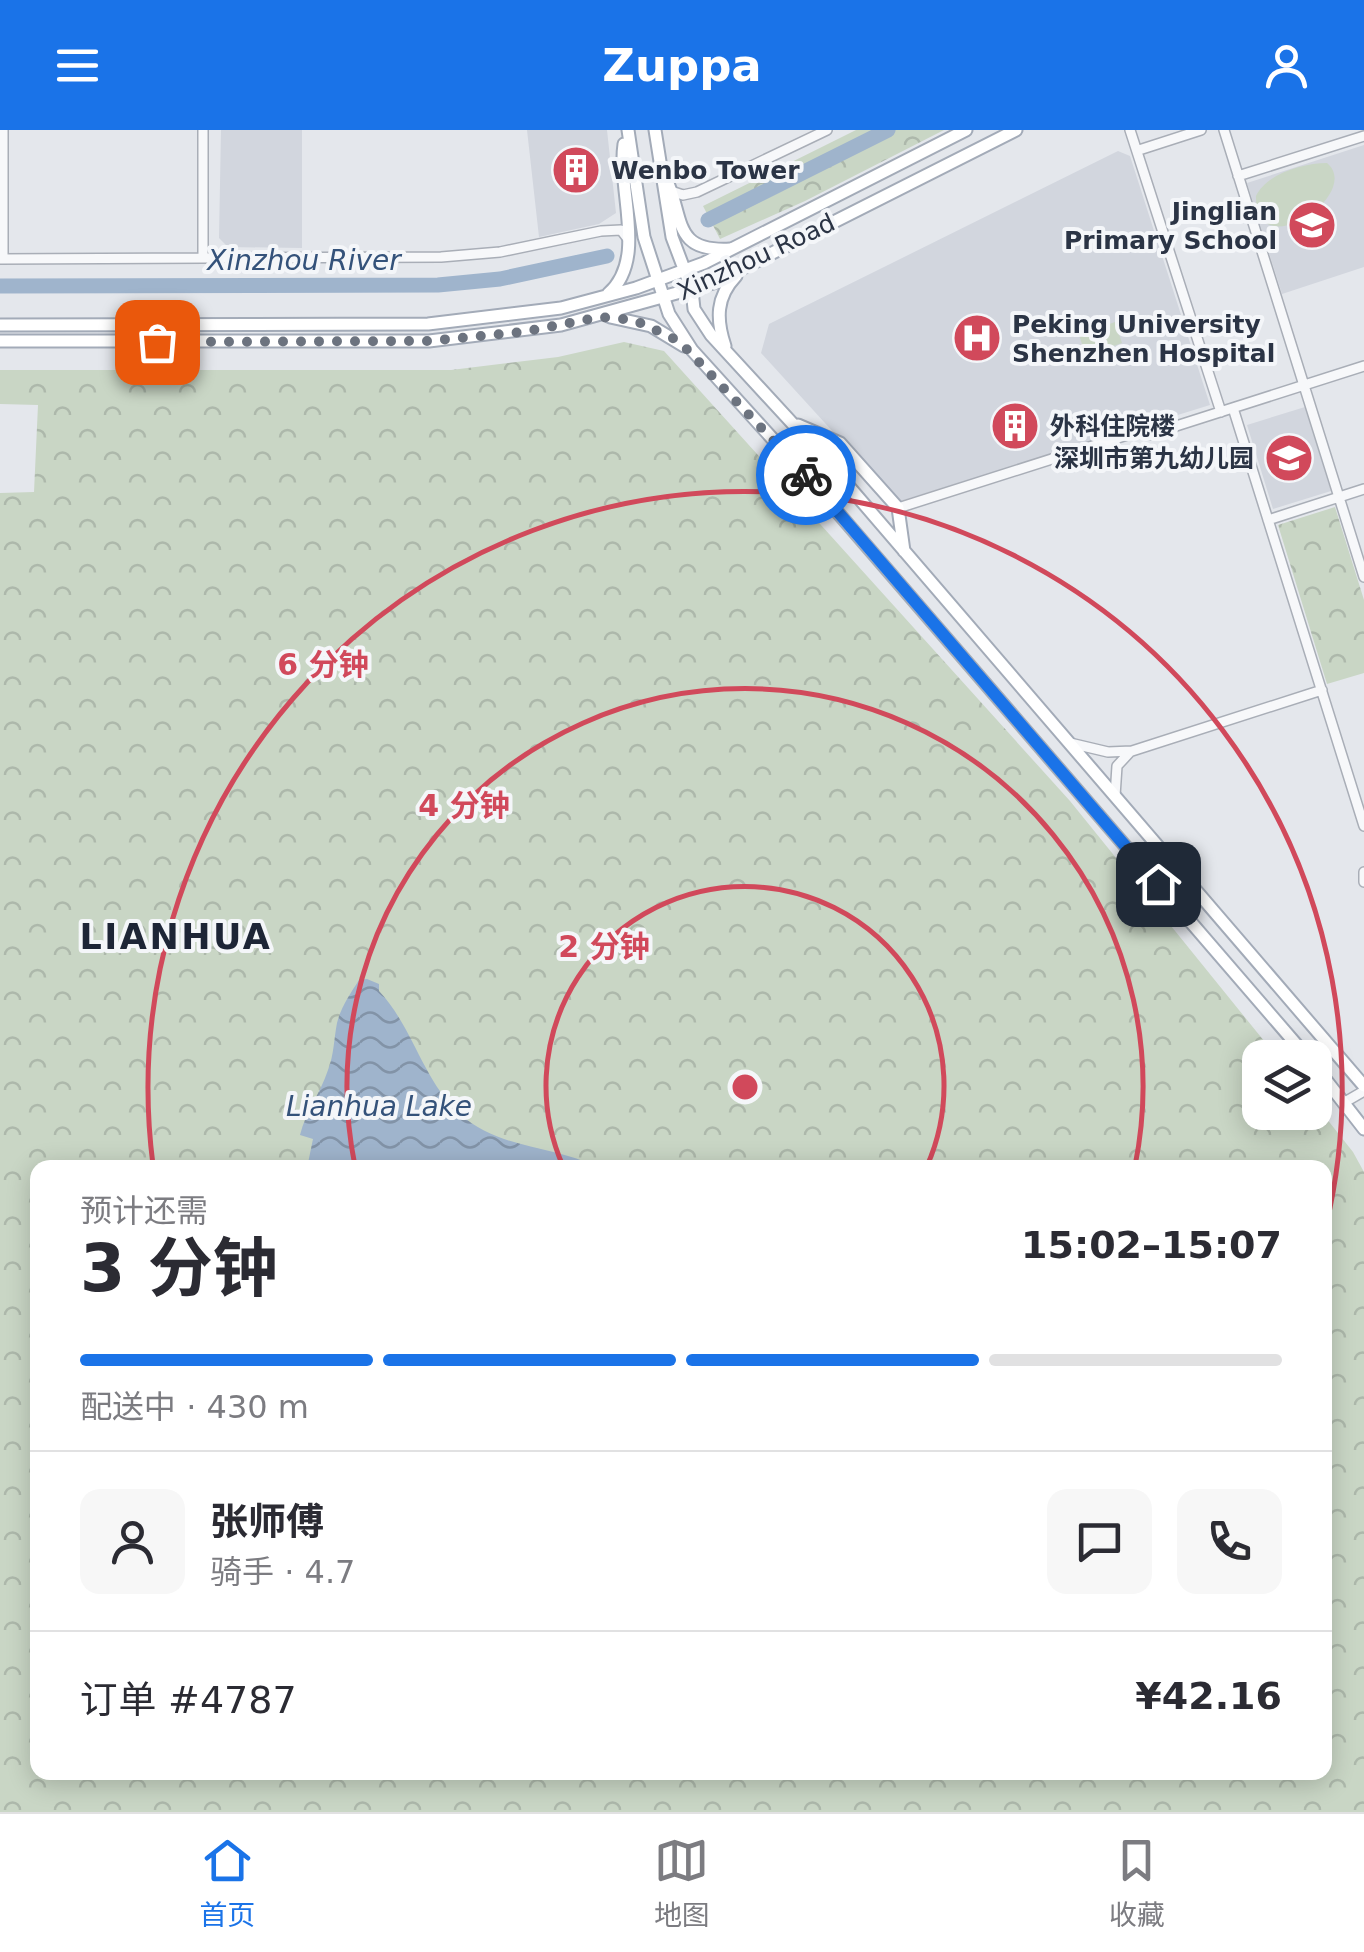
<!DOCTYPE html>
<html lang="zh">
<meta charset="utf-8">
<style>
:root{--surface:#fff;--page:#f7f7f7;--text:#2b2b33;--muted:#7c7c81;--line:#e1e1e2;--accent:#1a73e8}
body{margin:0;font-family:"DejaVu Sans","Noto Sans SC",sans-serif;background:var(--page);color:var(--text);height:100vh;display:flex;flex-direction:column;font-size:38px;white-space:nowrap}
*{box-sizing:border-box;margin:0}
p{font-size:32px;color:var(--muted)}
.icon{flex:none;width:55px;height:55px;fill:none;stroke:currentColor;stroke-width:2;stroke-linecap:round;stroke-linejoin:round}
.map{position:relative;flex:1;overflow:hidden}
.details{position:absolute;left:30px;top:1030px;width:1302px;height:620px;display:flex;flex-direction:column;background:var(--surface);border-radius:20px;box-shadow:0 5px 25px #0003}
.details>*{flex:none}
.tools{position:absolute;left:1242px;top:910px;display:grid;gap:20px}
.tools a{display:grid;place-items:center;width:90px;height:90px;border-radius:20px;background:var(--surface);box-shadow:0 5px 25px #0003;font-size:50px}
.pin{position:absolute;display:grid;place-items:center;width:85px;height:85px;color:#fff;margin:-42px;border-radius:20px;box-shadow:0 5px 15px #0006}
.courier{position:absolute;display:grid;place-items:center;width:100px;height:100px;margin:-50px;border:8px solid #1a73e8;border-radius:50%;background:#fff;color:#222;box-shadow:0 2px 12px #0007}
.headline em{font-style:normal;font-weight:700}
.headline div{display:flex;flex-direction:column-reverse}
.headline{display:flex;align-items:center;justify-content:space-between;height:170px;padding:0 50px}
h1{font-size:65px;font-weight:700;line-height:75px}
.bar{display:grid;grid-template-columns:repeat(4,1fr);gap:15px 10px;align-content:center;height:120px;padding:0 50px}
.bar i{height:12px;border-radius:8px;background:var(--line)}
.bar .active{background:var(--accent)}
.bar p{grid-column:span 4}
.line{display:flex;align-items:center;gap:25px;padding:0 50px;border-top:2px solid var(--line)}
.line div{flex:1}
.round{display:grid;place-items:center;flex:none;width:105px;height:105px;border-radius:20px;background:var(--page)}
header{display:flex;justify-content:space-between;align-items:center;height:130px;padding:0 50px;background:var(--accent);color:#fff;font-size:45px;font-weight:700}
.tab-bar{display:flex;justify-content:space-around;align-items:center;height:140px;border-top:2px solid var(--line);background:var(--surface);font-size:28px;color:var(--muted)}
.tab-bar a{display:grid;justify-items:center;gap:5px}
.tab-bar .active{color:var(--accent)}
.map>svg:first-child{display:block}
.built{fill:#d2d6de}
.park{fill:url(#park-crowns);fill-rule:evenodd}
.pitch{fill:#c9d6c5}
.water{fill:url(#water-waves)}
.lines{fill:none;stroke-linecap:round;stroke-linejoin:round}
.river{stroke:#9fb4cc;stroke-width:15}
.minor-casing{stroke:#a9aeb7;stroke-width:12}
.major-casing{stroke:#a3abb8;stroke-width:15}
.minor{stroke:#f7f8fa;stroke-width:9}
.major{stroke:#fff;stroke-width:11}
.done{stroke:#6c737f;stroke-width:10;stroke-dasharray:0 18}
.route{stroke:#1a73e8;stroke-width:12}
.ring{fill:none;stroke:#d1495b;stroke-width:5}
.labels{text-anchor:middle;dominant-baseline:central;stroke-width:8;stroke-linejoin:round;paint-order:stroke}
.poi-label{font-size:25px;font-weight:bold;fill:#2b3445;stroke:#f4f6f9;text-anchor:start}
.street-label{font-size:25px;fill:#2b3445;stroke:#f4f6f9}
.water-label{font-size:28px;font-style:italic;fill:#34527a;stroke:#f4f6f9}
.district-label{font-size:35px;font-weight:bold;letter-spacing:2.5px;fill:#1d2536;stroke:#f4f6f9}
.centre{fill:#d1495b;stroke:#f4f6f9;stroke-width:5}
.ring-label{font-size:30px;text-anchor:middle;font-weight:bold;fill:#d1495b;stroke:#f4f6f9;stroke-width:8;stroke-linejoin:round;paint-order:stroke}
</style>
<header><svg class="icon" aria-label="menu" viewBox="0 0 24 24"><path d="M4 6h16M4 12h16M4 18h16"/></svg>Zuppa<svg class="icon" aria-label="person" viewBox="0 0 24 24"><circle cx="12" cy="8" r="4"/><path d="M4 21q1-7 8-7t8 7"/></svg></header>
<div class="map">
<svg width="1364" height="1682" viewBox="0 0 1364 1682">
<defs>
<pattern id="park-crowns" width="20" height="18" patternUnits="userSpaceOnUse" patternTransform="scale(2.5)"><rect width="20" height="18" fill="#c9d6c5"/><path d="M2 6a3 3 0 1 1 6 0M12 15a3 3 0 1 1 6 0" fill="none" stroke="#adb8ab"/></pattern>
<pattern id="water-waves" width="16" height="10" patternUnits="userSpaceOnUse" patternTransform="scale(2.5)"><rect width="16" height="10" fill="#9fb4cc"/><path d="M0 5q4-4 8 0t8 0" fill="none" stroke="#8293a7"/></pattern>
</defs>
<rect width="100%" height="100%" fill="#e4e7ec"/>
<path class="built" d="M221,0H302V118L228,117L219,108Z
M527,0H607L616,83L599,94L539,107Z
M1364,15V137L1282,164L1247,53Z
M1118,21L1130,26L1210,275L897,372L761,223L769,194Z
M1305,277L1331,361L1273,379L1247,295Z"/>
<path class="park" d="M856,0H944L805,71L720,109L703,76Z
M624,212L664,221L1070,671L1277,927L1260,928V982H1315V974L1353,1022L1364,1042V1682H0V363L34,362L38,275L0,274V240H451L558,227ZM38,1038H1325V1642H38Z
M1335,377L1364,470V543L1327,554L1278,395Z"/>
<path class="pitch" d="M1327,33C1364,64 1254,138 1256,66C1266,44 1303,33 1327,33Z
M1115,192L1122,213L1086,226L1079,205Z"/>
<path class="water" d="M367,849L379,854V861C413,897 423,951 460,984C500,1020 554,1015 597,1037L314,1038L308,1033L313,1009L300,1005C306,981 320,964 328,940C334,925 334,908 337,893C341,877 350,864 359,850Z"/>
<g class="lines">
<path class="river" d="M708,90L888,0
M0,156L438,155L500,149L607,126"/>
<g class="minor-casing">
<path id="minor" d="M3,0V129
M203,0V128
M1130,0L1221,282
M1224,0L1364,447
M1139,20L1201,0
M1238,46L1364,6
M671,61L683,65L697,62L827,0
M0,129L441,127L500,122L601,101L621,100L628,109
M1233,278L1364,696
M898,378L1146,299L1148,305L1364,236
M1268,390L1364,359
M1070,613L1108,622L1132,621L1322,560
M1115,666L1117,636L1130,622
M1364,742V752
M1345,972L1364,961"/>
</g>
<g class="major-casing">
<path id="major" d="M628,0L644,107L669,184L692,220L808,348L1308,928
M655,0L672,107L692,160L694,179L711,205L827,331L1364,956
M667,51C684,89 673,122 730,119
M608,164C648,129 617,61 624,14
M610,187L651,196L684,216
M0,195L428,194L561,178L636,158L704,133L966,0
M0,211H429L561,195L713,153L1016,0
M725,216C716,189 716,167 736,146
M798,295L840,313L898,378L904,421
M1315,936L1364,999"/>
</g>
<use href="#minor" class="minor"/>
<use href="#major" class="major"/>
</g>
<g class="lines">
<path class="done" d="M157,212L428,211L523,202L600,187L634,190L679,211L806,345"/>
<path class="route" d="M806,345L1158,754"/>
</g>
<g class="ring">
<path d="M563 1036A199 199 0 1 1 927 1036"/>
<path d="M355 1036A398 398 0 1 1 1135 1036"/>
<path d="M153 1035A597 597 0 1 1 1326 1096"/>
</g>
<defs>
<g id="building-disc" transform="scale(2.5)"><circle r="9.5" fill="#d1495b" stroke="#f4f6f9"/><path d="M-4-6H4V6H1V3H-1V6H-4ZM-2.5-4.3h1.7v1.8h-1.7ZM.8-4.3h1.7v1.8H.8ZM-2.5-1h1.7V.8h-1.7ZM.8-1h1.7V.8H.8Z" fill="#fff"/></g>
<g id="school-disc" transform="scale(2.5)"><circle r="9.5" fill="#d1495b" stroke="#f4f6f9"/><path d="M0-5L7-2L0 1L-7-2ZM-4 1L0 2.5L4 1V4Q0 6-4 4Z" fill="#fff"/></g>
<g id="hospital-disc" transform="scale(2.5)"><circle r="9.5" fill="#d1495b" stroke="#f4f6f9"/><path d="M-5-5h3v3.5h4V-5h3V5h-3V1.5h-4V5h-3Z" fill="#fff"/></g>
</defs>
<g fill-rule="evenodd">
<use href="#building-disc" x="576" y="40"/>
<use href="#school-disc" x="1312" y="95"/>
<use href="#hospital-disc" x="977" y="208"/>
<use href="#building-disc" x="1015" y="296"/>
<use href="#school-disc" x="1289" y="328"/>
</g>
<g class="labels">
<g class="poi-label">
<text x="611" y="40">Wenbo Tower</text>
<text x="1277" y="81" text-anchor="end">Jinglian<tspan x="1277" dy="29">Primary School</tspan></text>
<text x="1012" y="194">Peking University<tspan x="1012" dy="29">Shenzhen Hospital</tspan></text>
<text x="1050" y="296">外科住院楼</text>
<text x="1254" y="328" text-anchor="end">深圳市第九幼儿园</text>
</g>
<g class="street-label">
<text transform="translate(756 127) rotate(-25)">Xinzhou Road</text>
</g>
<g class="water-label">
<text x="304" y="130">Xinzhou River</text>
<text x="379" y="976">Lianhua Lake</text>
</g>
<g class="district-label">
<text x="176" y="807">LIANHUA</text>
</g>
</g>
<circle cx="745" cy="957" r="15" class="centre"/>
<g class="ring-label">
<text x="323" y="545">6 分钟</text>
<text x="464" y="686">4 分钟</text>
<text x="604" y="827">2 分钟</text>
</g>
</svg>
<div class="tools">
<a><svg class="icon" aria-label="layers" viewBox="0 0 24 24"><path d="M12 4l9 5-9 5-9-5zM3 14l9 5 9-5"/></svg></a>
</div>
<div class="pin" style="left:157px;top:212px;background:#ea580c"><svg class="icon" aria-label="bag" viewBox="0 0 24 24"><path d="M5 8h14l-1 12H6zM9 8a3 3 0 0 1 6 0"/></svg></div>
<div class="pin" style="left:1158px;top:754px;background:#1f2937"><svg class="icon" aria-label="home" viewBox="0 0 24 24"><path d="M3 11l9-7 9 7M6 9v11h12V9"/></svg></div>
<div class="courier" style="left:806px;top:345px"><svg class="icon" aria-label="bike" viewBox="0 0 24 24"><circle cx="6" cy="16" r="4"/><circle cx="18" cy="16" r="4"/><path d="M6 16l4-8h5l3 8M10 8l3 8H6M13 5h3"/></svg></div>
<section class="details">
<div class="headline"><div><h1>3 分钟</h1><p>预计还需</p></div><em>15:02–15:07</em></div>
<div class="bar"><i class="active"></i><i class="active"></i><i class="active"></i><i></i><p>配送中 · 430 m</p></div>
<div class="line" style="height:180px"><a class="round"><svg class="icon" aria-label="person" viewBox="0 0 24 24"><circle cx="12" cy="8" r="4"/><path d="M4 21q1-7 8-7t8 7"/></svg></a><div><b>张师傅</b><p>骑手 · 4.7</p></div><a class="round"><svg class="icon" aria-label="chat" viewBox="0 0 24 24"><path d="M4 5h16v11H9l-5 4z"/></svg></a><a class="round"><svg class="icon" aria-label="phone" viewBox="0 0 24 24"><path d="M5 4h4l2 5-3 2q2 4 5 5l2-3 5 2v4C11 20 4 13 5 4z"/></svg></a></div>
<div class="line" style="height:130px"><div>订单 #4787</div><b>¥42.16</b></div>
</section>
</div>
<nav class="tab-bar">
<a class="active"><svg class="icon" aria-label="home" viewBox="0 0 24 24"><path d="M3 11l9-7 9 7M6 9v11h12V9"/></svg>首页</a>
<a><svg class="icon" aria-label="map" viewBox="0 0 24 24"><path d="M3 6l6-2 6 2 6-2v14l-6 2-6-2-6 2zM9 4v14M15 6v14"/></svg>地图</a>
<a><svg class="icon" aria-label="saved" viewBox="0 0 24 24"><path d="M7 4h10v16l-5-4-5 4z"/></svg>收藏</a>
</nav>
